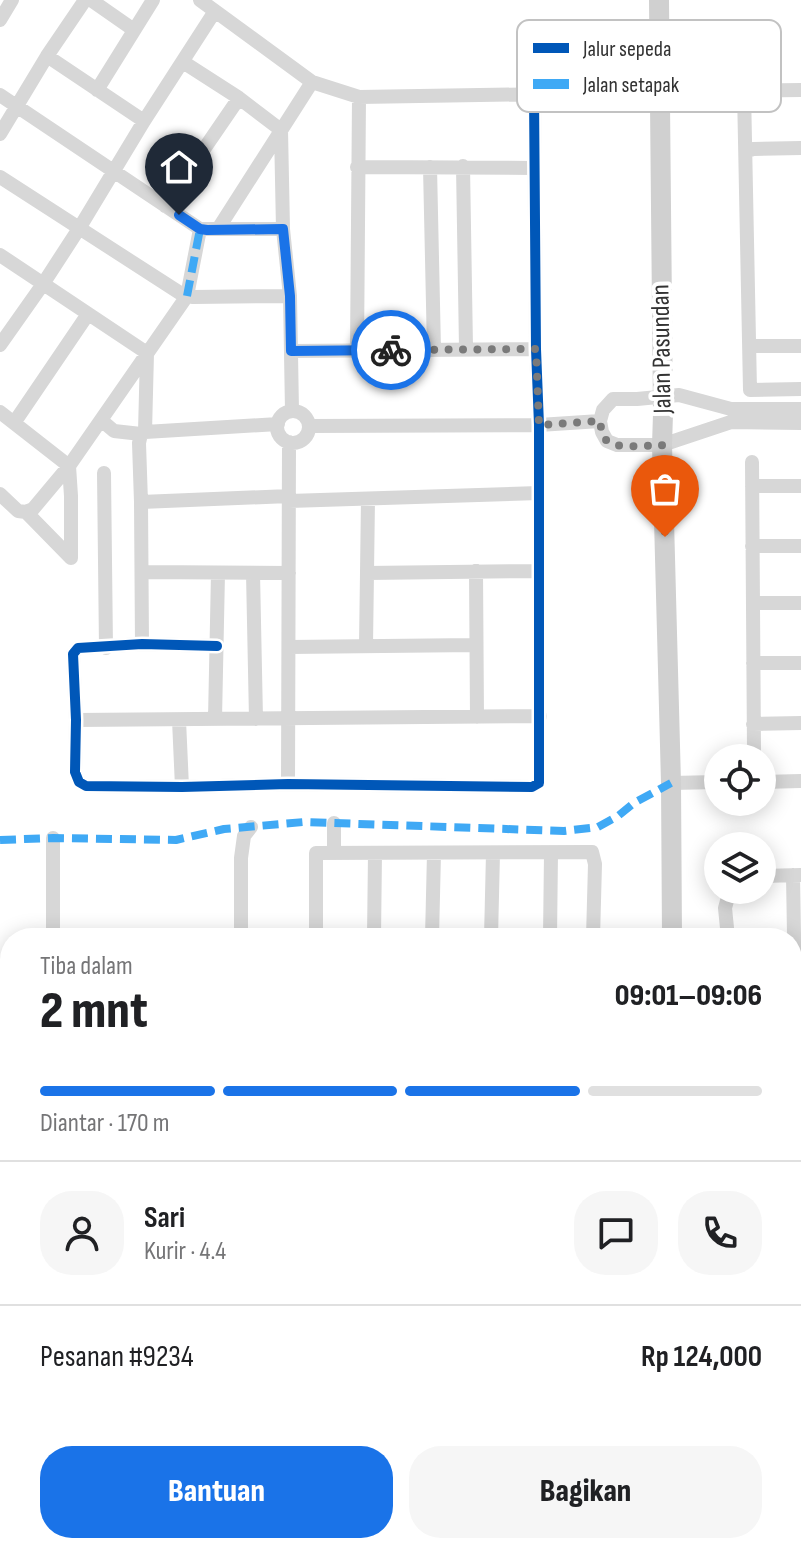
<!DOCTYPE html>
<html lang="id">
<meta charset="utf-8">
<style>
:root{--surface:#fff;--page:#f6f6f6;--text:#202124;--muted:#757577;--line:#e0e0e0;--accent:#1a73e8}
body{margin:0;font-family:"Sofia Sans Condensed",sans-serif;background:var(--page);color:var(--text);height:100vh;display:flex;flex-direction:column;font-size:30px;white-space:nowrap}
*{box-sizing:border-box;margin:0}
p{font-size:26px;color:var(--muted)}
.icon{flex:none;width:44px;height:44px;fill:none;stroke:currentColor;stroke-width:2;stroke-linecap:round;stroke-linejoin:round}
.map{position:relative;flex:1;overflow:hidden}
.sheet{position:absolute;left:0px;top:928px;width:802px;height:626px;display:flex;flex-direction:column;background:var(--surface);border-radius:32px 32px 0 0;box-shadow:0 4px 20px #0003}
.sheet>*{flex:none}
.controls{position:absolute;left:704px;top:744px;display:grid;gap:16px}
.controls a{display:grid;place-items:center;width:72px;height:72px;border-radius:50%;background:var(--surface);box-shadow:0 4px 20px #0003;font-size:40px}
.pin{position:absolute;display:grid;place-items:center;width:68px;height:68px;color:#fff;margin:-82px -34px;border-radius:50% 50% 50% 0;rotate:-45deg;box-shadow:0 0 8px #0007}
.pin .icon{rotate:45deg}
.courier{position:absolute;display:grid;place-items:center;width:80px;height:80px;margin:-40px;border:6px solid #1a73e8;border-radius:50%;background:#fff;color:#222;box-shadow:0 2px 10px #0007}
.head em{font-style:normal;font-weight:800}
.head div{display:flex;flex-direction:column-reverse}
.head{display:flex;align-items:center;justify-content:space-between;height:136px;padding:0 40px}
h1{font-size:52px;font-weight:800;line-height:60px}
.bar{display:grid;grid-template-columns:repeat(4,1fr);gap:12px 8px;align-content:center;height:96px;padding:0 40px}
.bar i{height:10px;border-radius:6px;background:var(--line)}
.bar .active{background:var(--accent)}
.bar p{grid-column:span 4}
.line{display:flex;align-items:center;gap:20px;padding:0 40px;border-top:2px solid var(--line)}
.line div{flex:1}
.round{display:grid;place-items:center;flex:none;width:84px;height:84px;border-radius:32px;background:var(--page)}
.button{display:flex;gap:16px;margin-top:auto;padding:16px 40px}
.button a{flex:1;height:92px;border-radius:32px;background:var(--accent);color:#fff;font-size:32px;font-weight:800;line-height:92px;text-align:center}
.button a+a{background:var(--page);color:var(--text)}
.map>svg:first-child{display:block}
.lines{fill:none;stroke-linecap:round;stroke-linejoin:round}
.street{stroke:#d7d7d7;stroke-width:14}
.secondary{stroke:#d0d0d0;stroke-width:20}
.quiet{stroke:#3fa9f5;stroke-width:8;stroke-dasharray:16 8;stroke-linecap:butt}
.cycleway-casing{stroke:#fff;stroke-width:15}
.cycleway{stroke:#0057b8;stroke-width:10}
.done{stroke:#7a7a7a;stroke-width:8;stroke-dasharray:0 14.4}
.route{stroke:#1a73e8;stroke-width:10}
.labels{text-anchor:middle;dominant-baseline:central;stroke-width:8;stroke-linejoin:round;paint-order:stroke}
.street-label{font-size:26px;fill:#333;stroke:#fff}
.key{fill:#fff;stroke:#c2c2c2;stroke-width:2}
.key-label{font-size:22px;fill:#333}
</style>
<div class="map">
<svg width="801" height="1553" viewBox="0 0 801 1553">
<rect width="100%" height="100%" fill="#fff"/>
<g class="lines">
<path class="street" d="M91,0L134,30
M200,0L312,82L359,97L801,90
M0,20L12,0
M47,56L144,121
M183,62L239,98L281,130L283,229L290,296L292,411
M97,90L153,0
M744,91L750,390L801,389
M0,95L200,229H283
M0,134L47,56L85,0
M747,151L753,149L801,148
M463,166L466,348
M357,167L534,168
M430,167L434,350
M0,177L180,293L193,297L290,296
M165,206L239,98
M218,229L312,82
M0,255L147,353L145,432
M750,343L752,346H801
M0,345L43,284L80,227L144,121L215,11
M291,351L536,349
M357,351L359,97
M801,409H731L679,395L637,399H613L603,410L600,421L602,432L607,441L617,445H662L731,422L801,423
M277 427a16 16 0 1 1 32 0a16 16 0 1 1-32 0Z
M0,412L69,466L71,496V558
M101,420L114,431L141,434
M14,423L88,314
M309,426L539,425L600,421
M752,462L754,750
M104,473L106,648
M752,486H801
M0,494L18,511L26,512L71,558
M289,501L539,493
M141,502L289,496
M26,512L33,509L69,466L187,296L200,229
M752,546H801
M476,571L477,717
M142,572L289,573
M253,573L256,719
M367,573L539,571
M753,603H801
M142,644L141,502L139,443L141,434L145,432L278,424
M217,646L142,644L78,648L73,654L76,720L75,772L79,782L86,786L182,787L288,784L532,787L539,783V425L536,349L534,95
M366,646L368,499
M289,647L476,645
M753,663H801
M215,719L218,573
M76,720L540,716
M179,720L182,787
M753,724L801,723
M762,782L801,781
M671,783L718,782
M288,784L289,442
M334,853V823
M793,875L796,1055L801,1126
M762,876L801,875
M241,929V858L244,836L251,827
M53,938V838
M316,938V853L592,852L595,864L593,938
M374,938L375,853
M432,938L434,853
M491,938L493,853
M550,938L551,853
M728,938L725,908L730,890
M0,1164L5,1094
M0,1214H10
M0,1349L10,1350
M792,1434H801
M792,1471H801
M201,1544V1553
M328,1544L334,1553
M644,1544L650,1553
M710,1544V1553
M81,1553V1544
M360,1553L366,1544"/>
<path class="secondary" d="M659,0L663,414L662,445L671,783L672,938
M677,1553V1544"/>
<path class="quiet" d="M187,296L200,229
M0,840L53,838L176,840L224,829L304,822L564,831L598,827L618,816L634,803L671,783
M0,1524L10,1525"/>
<g class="cycleway-casing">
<path id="cycleway" d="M217,646L142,644L78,648L73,654L76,720L75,772L79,782L86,786L182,787L288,784L532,787L539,783V425L536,349L534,95"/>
</g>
<use href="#cycleway" class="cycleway"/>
</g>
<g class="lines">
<path class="done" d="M391,350L536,349L539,425L600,421C601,428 602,436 607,441C617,450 649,445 662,445L665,537"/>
<path class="route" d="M179,215L200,229L207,230L283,229L290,296L291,351L391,350"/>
</g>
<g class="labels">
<g class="street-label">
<text transform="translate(662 349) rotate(-91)">Jalan Pasundan</text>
</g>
</g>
<rect x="517" y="20" width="264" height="92" rx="12" class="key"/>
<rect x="533" y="43" width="36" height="10" fill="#0057b8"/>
<rect x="533" y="79" width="36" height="10" fill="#3fa9f5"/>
<g class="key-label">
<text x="583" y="56">Jalur sepeda</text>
<text x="583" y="92">Jalan setapak</text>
</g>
</svg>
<div class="controls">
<a><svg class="icon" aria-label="locate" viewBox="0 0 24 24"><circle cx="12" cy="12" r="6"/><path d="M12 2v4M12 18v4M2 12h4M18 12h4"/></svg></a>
<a><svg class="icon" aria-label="layers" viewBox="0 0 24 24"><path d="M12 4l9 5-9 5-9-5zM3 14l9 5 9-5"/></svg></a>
</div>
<div class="pin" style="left:665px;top:537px;background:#ea580c"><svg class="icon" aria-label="bag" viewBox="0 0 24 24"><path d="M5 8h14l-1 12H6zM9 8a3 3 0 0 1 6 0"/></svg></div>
<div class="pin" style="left:179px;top:215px;background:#1f2937"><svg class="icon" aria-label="home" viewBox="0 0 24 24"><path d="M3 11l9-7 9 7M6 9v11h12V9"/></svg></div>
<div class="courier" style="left:391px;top:350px"><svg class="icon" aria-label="bike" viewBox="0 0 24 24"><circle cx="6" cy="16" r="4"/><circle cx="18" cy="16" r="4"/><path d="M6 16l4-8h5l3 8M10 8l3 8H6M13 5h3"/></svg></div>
<section class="sheet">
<div class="head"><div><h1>2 mnt</h1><p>Tiba dalam</p></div><em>09:01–09:06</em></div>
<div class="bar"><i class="active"></i><i class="active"></i><i class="active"></i><i></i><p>Diantar · 170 m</p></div>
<div class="line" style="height:144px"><a class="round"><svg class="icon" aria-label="person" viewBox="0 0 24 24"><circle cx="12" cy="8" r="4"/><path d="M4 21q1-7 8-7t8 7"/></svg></a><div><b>Sari</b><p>Kurir · 4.4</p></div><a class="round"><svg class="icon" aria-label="chat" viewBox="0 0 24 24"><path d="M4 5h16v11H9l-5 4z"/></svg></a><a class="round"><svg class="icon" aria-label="phone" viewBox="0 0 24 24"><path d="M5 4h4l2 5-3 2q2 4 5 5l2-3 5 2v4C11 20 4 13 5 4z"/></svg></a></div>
<div class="line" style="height:104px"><div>Pesanan #9234</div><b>Rp 124,000</b></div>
<div class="button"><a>Bantuan</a><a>Bagikan</a></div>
</section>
</div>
